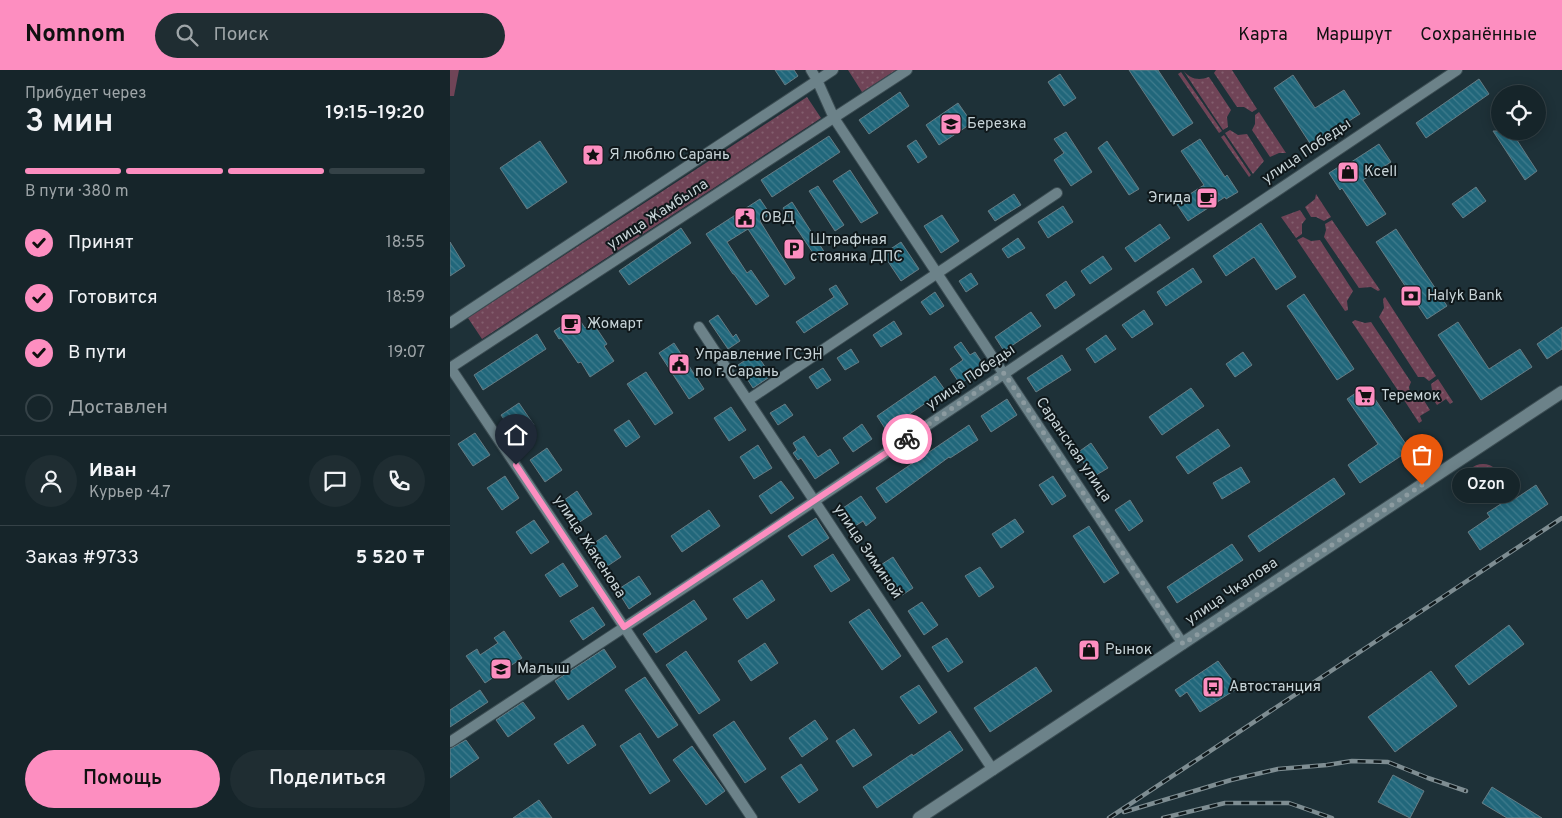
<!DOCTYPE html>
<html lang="ru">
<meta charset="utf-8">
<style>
:root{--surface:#16252a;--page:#1f2d32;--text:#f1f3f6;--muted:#9ea5a8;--line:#354247;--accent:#fd8ec0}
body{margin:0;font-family:Overpass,sans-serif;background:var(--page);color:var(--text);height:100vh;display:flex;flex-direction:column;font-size:19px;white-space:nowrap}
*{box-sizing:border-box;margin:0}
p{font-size:16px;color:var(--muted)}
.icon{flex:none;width:28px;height:28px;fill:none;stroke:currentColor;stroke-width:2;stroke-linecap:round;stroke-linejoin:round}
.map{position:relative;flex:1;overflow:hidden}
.drawer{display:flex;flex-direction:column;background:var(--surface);width:450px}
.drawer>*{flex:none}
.buttons{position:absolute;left:1041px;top:15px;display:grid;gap:10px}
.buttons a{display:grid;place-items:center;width:55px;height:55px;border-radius:50%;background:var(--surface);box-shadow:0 2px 12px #0003,0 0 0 1px var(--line);font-size:25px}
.pin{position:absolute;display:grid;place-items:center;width:42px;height:42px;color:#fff;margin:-51px -21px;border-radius:50% 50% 50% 0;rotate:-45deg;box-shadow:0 0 5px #0007}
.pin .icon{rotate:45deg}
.courier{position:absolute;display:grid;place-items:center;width:50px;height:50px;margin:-25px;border:4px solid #fd8ec0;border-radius:50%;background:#fff;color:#222;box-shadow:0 1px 6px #0007}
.bubble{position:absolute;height:35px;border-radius:18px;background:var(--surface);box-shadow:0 2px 12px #0003,0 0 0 1px var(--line);font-size:16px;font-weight:600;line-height:35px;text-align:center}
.overview em{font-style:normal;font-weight:600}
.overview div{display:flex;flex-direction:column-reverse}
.overview{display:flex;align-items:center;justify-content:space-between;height:85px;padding:0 25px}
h1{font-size:32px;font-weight:600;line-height:38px}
.bar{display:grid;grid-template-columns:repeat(4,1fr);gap:8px 5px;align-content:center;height:60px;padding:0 25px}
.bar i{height:6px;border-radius:4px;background:var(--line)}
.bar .current{background:var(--accent)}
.bar p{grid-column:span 4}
.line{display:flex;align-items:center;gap:12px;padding:0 25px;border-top:1px solid var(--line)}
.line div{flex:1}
.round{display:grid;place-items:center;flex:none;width:52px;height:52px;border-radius:26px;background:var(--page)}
ol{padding:0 25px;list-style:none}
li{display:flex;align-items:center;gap:15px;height:55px}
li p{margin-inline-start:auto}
li .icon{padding:5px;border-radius:50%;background:var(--accent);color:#111;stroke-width:4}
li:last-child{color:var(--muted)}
li i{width:28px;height:28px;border:2px solid var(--line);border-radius:50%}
.action{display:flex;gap:10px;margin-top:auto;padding:10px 25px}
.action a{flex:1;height:58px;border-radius:30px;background:var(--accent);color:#111;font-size:20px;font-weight:600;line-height:58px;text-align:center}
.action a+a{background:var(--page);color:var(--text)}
header{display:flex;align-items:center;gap:30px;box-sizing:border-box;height:70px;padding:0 25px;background:var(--accent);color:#111}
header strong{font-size:24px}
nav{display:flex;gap:28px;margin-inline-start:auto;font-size:18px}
.search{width:350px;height:45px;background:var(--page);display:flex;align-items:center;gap:12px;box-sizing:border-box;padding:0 18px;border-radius:28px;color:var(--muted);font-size:19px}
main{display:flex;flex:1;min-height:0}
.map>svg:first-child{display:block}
.grass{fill:url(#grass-dots)}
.garden{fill:#704457}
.building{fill:url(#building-back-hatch);stroke:#667c84}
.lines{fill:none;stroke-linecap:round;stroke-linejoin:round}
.minor-casing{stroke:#3c4d53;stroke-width:12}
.secondary-casing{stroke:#3c4d53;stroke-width:14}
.minor{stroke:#6c8289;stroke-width:10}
.secondary{stroke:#6c8289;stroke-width:12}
.rail-casing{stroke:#7e8d92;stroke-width:4.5}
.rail{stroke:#0f181b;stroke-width:2.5;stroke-dasharray:8;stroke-linecap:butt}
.done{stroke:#8c9ba0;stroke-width:5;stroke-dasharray:0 9}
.route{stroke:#fd8ec0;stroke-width:6}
.labels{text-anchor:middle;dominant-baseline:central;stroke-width:4;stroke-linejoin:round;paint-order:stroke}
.poi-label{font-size:15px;fill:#c8d4d8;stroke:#0f181b;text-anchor:start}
.street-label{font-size:15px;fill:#c8d4d8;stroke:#0f181b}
</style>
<header>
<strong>Nomnom</strong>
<div class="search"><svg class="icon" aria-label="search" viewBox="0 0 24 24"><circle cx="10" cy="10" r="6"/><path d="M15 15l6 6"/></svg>Поиск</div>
<nav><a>Карта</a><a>Маршрут</a><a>Сохранённые</a></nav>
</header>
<main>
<section class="drawer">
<div class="overview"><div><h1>3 мин</h1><p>Прибудет через</p></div><em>19:15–19:20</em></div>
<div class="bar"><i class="current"></i><i class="current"></i><i class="current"></i><i></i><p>В пути · 380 m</p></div>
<ol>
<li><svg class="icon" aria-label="check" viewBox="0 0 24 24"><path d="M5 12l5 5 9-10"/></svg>Принят<p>18:55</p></li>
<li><svg class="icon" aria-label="check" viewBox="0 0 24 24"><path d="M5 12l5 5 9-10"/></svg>Готовится<p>18:59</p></li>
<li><svg class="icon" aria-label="check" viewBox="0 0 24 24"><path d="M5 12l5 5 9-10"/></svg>В пути<p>19:07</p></li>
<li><i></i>Доставлен</li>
</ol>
<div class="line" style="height:90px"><a class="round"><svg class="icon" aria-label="person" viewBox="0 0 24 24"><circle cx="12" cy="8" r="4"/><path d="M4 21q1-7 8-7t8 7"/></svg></a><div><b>Иван</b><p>Курьер · 4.7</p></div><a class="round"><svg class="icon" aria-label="chat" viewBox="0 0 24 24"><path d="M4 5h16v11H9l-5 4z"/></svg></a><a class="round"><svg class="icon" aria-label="phone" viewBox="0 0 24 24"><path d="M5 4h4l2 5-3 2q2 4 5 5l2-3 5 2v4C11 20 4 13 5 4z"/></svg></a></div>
<div class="line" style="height:65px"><div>Заказ #9733</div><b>5 520 ₸</b></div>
<div class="action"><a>Помощь</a><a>Поделиться</a></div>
</section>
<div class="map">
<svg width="1112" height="748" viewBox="0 0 1112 748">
<defs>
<pattern id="grass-dots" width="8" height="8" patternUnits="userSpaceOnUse" patternTransform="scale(1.25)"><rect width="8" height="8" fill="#704457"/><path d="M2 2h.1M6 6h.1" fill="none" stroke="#835e6e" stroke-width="1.8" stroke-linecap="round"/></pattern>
<pattern id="building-back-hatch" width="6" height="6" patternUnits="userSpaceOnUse" patternTransform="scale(1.25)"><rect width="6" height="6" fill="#21677b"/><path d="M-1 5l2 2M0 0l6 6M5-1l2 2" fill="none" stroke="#407c8d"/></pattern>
</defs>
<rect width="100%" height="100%" fill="#1e3138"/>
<path class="grass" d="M398,0H446L412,22Z
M733,0C740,9 748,11 759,7L781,40L777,47L778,57L773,60Z
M766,0H782L807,39L802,42L794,37H787L764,3Z
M731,2L772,61L769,63L728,4Z
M357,27L371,48L32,269L18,248Z
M809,42L836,83H829L820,87L802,60L805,54V45Z
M780,60L788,65L797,64L814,91L803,104L775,63Z
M774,65L801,105L799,107L771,67Z
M866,124L881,147L874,151L866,147H861L855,137L865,129Z
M850,140L856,149L852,154V164L846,168L831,147Z
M882,150L930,220L928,221L921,217L909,218L874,167L876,160L875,154Z
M853,167L861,171L870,170L903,221L897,231L898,240L895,241L847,170Z
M935,227L986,306L979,311L974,307H968L929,247L934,238L933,229Z
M905,250L915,253L921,252L961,312L959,317L960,323L953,328L902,252Z
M988,309L1003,332L1000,334L996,329L987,335L980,325L982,320L981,314Z
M962,325L968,330L973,329L980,340L970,346L972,351L969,353L954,330Z
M1015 412a18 18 0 1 1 36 0a18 18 0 1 1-36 0Z"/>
<path class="garden" d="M0,0H9L4,26H0Z"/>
<path class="building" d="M325,0H344L348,6L335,15Z
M679,0H708L743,53L723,66Z
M610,4L626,28L614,36L598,12Z
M843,5L865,38L894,20L910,44L861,75L824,18Z
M1029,9L1039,24L976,68L966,53Z
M450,22L459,36L419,64L409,50Z
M508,33L522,53L489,75L476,55Z
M1043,61H1061L1087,101L1075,110Z
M616,62L642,102L621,116L604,90L614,83L604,69Z
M379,66L390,82L322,127L311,110Z
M750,69L775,107L777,105L788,122L776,129L775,127L738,151L726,133L754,115L731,81Z
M466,70L477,87L468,93L457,76Z
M90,71L117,112L77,139L50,98Z
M657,71L689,119L679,125L648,78Z
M929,74L941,92L913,110L936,144L917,156L892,118L890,120L879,103L890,96L892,98Z
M400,100L428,143L411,153L383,111Z
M368,116L394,155L385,161L359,121Z
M1026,117L1036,131L1013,148L1002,134Z
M564,124L571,135L545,151L538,141Z
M310,129L320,144L310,151L345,208L335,215L298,159L277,172L297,203L301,200L319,226L306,235L284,204H283L256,164Z
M342,132L375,183L367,189L333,138Z
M613,136L623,152L598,168L588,152Z
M492,145L509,171L491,183L474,156Z
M811,153L846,207L826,220L804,187L776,206L763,186Z
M710,154L720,168L685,192L675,178Z
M231,158L241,173L179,215L169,201Z
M946,159L997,236L977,249L926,172Z
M568,168L575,178L558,188L552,179Z
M0,172L15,196L0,206Z
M451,172L469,199L451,211L433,184Z
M653,186L662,199L640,214L631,201Z
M743,198L752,212L716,236L707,222Z
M521,203L528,214L516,222L509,211Z
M616,211L625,225L605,239L596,225Z
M386,215L398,234L354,263L346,252L384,227L379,219Z
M485,222L494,236L480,245L471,232Z
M854,224L904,299L887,310L837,236Z
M694,240L703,254L682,268L672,255Z
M581,242L591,256L554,281L545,267Z
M268,245L283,267L286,264L290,271L278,279L259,251Z
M127,246L135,258L143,253L157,274L154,276L164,291L140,307L131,292L128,293L111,268L109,269L104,261Z
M444,251L452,264L431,277L423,265Z
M1008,252L1039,299L1070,279L1082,297L1031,330L988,265Z
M1112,257V279L1097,289L1087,274Z
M87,264L96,279L33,320L24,305Z
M656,265L666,279L645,293L636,279Z
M511,272L520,285L525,282L535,297L510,314L500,299L513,290L504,277Z
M224,273L254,319L239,329L209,283Z
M401,279L409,292L395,300L387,288Z
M793,282L802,295L785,307L776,294Z
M306,283L321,306L303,318L288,295Z
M612,285L621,300L586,322L577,308Z
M373,298L381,310L367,319L359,307Z
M196,302L223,343L205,355L177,314Z
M485,306L495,320L436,360L427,346Z
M916,316L960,380L910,413L898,395L928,374L897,329Z
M741,318L754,336L712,365L699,347Z
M557,329L567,345L541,362L531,346Z
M69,333L84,355L66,367L51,345Z
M335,334L343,345L328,355L320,343Z
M281,337L296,360L279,371L264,348Z
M179,350L190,367L176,377L164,360Z
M412,354L422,369L403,382L393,368Z
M519,355L528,370L500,388L499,387L436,433L426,418Z
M768,359L780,376L738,404L726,387Z
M25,363L40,385L23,396L8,374Z
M354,366L368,387L380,379L389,393L365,409L351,388L348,390L343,383L347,380L343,373Z
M641,373L658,398L643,407L627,383Z
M308,375L322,398L304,409L290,387Z
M97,378L112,400L95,412L80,390Z
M791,397L800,412L772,429L763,413Z
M55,406L69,428L52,440L37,418Z
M603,406L616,426L602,435L589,415Z
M884,408L895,424L809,482L798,466Z
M331,411L344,428L321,444L309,426Z
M1086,415L1098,434L1030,480L1018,462L1040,447L1037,443L1063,426L1065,429Z
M127,421L142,444L125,455L110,433Z
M411,426L426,448L416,456L413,451L399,460L387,442Z
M680,430L693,451L679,461L665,440Z
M259,440L270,456L232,482L221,466Z
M366,448L379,468L352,486L338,466Z
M565,449L574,462L551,478L542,464Z
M84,450L99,472L81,484L66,462Z
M639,456L669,503L654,513L623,466Z
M156,465L171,487L153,499L138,477Z
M782,474L793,490L727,533L717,517Z
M383,484L400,510L381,522L364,496Z
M443,487L463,518L446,529L426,498Z
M113,493L128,516L110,527L95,505Z
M530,497L544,517L529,527L515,506Z
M189,506L201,524L179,539L167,520Z
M312,510L325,530L297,549L283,529Z
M244,530L257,549L206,583L193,564Z
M472,532L488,555L474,565L458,541Z
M143,537L155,555L133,570L120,551Z
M419,539L451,586L432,600L399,552Z
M1059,555L1074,574L1019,615L1005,596Z
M54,561L72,588L35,613L16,586L27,579L30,585L48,573L44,568Z
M497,568L513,592L498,602L482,577Z
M315,573L328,593L301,611L288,591Z
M154,579L166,597L118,630L105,611Z
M236,581L270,630L249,644L216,595Z
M768,591L788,618L750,642L737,622L730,627L725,620Z
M586,597L602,621L540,662L524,638Z
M981,601L1007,636L945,682L918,647Z
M195,607L228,655L208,668L175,620Z
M469,615L487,642L469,654L450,627Z
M30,620L38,632L0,657V640Z
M73,632L85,648L58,667L46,650Z
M365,650L378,669L352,687L339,668Z
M284,651L316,699L295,713L263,665Z
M133,655L146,675L118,694L104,674Z
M404,659L422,685L403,697L386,671Z
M500,661L513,680L427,738L413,717L462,684L463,686Z
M190,663L220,711L200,724L170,676Z
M16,670L29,688L0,708V679Z
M242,676L275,721L256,735L223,690Z
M351,694L368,720L349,733L331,707Z
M943,705L974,721L960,748L928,732Z
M1042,717L1092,748H1057L1032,733Z
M89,730L102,748H63Z"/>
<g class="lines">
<g class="minor-casing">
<path id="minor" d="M361,0L367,10L384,48L733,574
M0,253L383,0
M249,257L543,700
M0,297L302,748
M0,298L457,0
M298,330L607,123
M0,672L284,485L1007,0"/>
</g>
<g class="secondary-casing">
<path id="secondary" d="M469,748L1112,322"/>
</g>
<use href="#minor" class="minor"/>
<use href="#secondary" class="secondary"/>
<g class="rail-casing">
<path id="rail" d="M674,742L781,710L828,699L877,695L902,691L938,692L978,708L1016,721
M659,748L1112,448
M713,748L775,733H839L882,748"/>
</g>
<use href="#rail" class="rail"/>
</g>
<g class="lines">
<path class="done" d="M457,369L554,303L733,574L972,415"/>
<path class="route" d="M66,395L174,557L457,369"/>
</g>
<defs>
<g id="school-square" transform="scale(1.125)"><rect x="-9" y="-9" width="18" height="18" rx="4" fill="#fd8ec0" stroke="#0f181b"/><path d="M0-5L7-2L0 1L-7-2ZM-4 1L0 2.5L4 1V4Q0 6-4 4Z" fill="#111"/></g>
<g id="sight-square" transform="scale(1.125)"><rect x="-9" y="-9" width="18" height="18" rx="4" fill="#fd8ec0" stroke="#0f181b"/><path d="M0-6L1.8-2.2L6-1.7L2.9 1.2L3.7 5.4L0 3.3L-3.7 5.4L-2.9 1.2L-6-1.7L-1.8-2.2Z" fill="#111"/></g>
<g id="shop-square" transform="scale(1.125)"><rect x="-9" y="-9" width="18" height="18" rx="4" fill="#fd8ec0" stroke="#0f181b"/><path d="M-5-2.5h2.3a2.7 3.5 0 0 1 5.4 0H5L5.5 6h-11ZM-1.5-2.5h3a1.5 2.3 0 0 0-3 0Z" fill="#111"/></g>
<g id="cafe-square" transform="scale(1.125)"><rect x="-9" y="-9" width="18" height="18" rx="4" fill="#fd8ec0" stroke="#0f181b"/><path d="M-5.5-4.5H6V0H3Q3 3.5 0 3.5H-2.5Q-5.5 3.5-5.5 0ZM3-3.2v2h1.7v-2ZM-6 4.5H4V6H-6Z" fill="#111"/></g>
<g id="civic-square" transform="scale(1.125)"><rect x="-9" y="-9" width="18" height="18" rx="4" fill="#fd8ec0" stroke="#0f181b"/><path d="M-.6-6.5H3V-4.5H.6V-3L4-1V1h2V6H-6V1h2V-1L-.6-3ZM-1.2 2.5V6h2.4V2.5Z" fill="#111"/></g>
<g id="parking-square" transform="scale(1.125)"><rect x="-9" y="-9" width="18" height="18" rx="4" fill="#fd8ec0" stroke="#0f181b"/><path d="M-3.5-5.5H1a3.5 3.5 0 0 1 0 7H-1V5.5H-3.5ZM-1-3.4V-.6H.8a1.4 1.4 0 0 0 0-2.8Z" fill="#111"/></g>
<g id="bank-square" transform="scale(1.125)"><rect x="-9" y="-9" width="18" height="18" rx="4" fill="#fd8ec0" stroke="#0f181b"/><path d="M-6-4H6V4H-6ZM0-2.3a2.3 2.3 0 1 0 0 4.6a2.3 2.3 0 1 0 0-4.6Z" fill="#111"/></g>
<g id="supermarket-square" transform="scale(1.125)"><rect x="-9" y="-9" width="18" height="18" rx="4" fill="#fd8ec0" stroke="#0f181b"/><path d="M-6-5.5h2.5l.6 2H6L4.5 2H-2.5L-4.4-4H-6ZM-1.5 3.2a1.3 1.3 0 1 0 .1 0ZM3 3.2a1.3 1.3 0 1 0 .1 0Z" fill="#111"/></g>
<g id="bus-square" transform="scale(1.125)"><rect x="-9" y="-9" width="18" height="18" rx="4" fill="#fd8ec0" stroke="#0f181b"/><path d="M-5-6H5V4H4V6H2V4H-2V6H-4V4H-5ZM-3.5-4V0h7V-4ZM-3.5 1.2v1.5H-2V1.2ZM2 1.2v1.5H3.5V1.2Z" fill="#111"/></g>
</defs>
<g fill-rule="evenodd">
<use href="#school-square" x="501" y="54"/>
<use href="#sight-square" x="143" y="85"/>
<use href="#shop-square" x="898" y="102"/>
<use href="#cafe-square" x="757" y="128"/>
<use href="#civic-square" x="295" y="148"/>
<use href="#parking-square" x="344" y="179"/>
<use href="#bank-square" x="961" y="226"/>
<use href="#cafe-square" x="121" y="254"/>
<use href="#civic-square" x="229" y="294"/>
<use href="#supermarket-square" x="915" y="326"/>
<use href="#shop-square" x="639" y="580"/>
<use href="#school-square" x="51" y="599"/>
<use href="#bus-square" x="763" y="617"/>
</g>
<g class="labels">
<g class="poi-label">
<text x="517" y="54">Березка</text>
<text x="159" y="85">Я люблю Сарань</text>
<text x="914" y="102">Kcell</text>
<text x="741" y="128" text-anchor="end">Эгида</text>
<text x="311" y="148">ОВД</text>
<text x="360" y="170">Штрафная<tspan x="360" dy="17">стоянка ДПС</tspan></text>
<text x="977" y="226">Halyk Bank</text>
<text x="137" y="254">Жомарт</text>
<text x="245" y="285">Управление ГСЭН<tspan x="245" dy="17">по г. Сарань</tspan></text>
<text x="931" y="326">Теремок</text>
<text x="655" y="580">Рынок</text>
<text x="67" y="599">Малыш</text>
<text x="779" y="617">Автостанция</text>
</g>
<g class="street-label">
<text transform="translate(857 82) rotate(-34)">улица Победы</text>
<text transform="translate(208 145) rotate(-33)">улица Жамбыла</text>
<text transform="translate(521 308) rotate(-34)">улица Победы</text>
<text transform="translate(623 380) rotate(56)">Саранская улица</text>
<text transform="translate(139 477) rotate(57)">улица Жакенова</text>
<text transform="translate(417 482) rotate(56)">улица Зиминой</text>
<text transform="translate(782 522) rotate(-34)">улица Чкалова</text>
</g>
</g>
</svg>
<div class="buttons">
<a><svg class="icon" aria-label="locate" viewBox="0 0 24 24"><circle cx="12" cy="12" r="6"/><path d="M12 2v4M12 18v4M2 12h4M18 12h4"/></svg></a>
</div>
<div class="pin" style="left:972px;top:415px;background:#ea580c"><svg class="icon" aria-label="bag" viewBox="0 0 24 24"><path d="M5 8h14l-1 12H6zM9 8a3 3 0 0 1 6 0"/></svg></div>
<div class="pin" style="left:66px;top:395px;background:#1f2937"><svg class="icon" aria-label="home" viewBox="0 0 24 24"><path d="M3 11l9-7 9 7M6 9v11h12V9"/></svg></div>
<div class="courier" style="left:457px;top:369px"><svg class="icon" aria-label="bike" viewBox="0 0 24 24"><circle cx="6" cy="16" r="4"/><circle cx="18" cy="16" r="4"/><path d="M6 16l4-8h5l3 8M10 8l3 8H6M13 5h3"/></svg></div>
<div class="bubble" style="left:1002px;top:398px;width:68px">Ozon</div>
</div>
</main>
